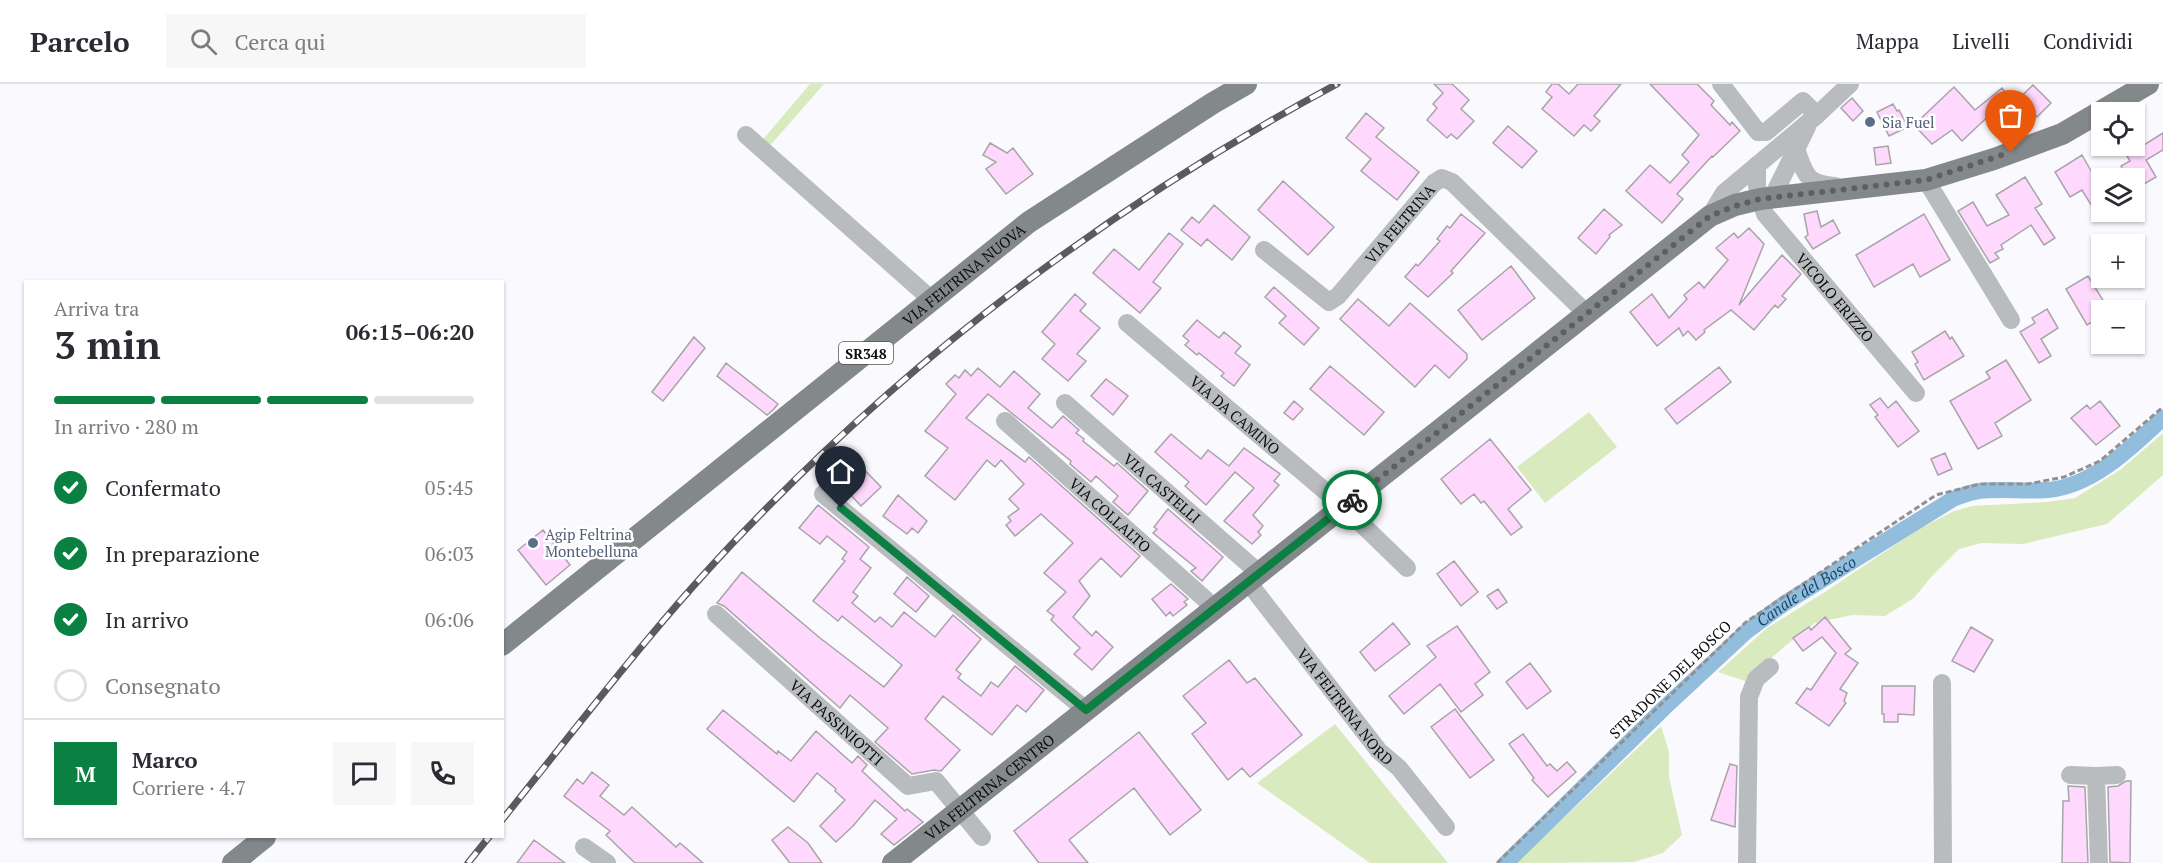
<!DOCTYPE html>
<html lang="it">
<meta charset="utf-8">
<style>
:root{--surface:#fff;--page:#f7f7f7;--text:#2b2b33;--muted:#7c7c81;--line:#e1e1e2;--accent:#0b8043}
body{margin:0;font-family:"PT Serif",serif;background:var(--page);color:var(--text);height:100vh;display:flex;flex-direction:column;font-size:22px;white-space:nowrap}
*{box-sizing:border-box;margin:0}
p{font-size:20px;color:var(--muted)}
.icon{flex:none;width:33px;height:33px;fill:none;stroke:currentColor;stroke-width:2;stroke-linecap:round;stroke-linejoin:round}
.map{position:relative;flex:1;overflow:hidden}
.panel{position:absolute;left:24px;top:196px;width:480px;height:558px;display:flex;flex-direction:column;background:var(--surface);border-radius:0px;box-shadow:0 2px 4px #0004}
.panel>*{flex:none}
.fabs{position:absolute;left:2091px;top:18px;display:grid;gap:12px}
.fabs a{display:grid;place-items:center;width:54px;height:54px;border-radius:0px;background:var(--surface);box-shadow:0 2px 4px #0004;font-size:30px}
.pin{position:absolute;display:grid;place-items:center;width:51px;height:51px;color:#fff;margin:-62px -26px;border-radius:50% 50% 50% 0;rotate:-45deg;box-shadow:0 0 6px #0007}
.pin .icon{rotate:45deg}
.courier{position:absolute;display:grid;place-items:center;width:60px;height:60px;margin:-30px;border:4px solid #0b8043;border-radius:50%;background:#fff;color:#222;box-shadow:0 2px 8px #0007}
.head em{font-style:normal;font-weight:800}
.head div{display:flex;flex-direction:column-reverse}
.head{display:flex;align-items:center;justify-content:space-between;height:102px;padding:0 30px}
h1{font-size:39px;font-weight:800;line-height:45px}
.bar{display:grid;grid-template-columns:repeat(4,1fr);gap:9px 6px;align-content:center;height:72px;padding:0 30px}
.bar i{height:8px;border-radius:4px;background:var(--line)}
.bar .on{background:var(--accent)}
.bar p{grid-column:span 4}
.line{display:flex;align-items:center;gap:15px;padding:0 30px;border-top:2px solid var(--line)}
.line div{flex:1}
.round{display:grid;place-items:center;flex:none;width:63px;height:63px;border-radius:0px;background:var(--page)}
ol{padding:0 30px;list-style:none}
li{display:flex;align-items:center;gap:18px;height:66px}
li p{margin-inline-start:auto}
li .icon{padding:6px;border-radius:50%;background:var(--accent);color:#fff;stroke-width:4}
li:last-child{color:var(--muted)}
li i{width:33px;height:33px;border:3px solid var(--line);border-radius:50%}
header{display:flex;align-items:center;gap:36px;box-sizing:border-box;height:84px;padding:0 30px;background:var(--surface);border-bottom:2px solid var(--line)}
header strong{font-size:28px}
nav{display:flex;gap:33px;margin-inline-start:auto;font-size:21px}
.search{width:420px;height:54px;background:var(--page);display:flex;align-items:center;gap:15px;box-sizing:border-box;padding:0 21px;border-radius:0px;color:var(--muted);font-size:22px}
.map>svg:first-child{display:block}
.green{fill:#d8eabe}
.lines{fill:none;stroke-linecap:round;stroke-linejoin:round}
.canal{stroke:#92bddd;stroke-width:16}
.building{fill:#fed8fd;stroke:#a8a4a8;stroke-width:1.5}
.path{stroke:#919194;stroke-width:3;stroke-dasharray:6 3;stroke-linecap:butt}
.minor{stroke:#b9bcbe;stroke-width:18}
.major{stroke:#83888a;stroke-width:22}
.rail-casing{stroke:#5a5b5e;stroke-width:7}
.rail{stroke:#fff;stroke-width:4.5;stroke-dasharray:14;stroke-linecap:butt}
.done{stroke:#5f5f62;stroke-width:6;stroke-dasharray:0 10.8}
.route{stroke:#0b8043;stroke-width:8}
.service-dot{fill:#5c6f8a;stroke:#fff;stroke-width:2}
.labels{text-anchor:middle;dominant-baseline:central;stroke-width:5;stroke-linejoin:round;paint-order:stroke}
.shield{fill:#fff;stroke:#545556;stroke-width:1.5}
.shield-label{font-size:14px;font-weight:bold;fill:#0b0c0e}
.service-label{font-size:15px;fill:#4e5e75;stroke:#fff;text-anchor:start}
.street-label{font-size:15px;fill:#0b0c0e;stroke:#fff}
.water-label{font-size:16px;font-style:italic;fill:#164969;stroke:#fff}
</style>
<header>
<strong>Parcelo</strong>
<div class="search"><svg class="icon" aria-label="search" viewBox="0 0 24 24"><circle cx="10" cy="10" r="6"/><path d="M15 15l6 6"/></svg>Cerca qui</div>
<nav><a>Mappa</a><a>Livelli</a><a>Condividi</a></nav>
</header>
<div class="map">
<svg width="2163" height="779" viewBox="0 0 2163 779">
<rect width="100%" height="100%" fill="#fafafe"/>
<path class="green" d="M810,0H824L761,72L754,66Z
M1589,328L1617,363L1545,419L1517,383Z
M2163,349V391L2107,440L2023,460L1982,459L1959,465L1932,492L1914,514L1885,532L1852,531L1815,539L1785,562L1745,597L1718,588L1767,544L1825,508L1917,446L1954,427L1972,422L2047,418L2075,414L2120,386Z
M1335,640L1448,779H1370L1257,699Z
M1661,642L1669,668V693L1682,751L1663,769L1634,778L1516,779Z"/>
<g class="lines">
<path class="canal" id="s1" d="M1506,779L1664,624L1747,547L1785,519L1953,415C1961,412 1970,408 1979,407C2002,404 2025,408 2048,406C2093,402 2132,363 2163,334"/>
</g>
<path class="building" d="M1434,0H1452L1469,16L1461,25L1474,37L1457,55L1451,50L1447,54L1427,36L1437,24L1433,20L1443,9Z
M1552,0H1558L1569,10L1578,0H1621L1594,32L1600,37L1591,47L1584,41L1574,52L1542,25L1552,13L1546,8Z
M1650,0H1697L1714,17L1711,21L1730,41L1732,38L1740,47L1713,73L1712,72L1677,110L1683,115L1662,139L1626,107L1650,81L1670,99L1689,78L1682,71L1699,51Z
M2033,1L2051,19L2037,33L2030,26L2021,35L2010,23Z
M1954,3L1975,26L2002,4L2011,16L1997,27L1996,25L1962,57L1952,46L1932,60L1914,41Z
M1852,14L1863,27L1853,37L1841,24Z
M1893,20L1897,27L1899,26L1908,43L1889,52L1877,28Z
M1366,29L1384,44L1376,53L1419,88L1397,116L1361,87L1371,75L1346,54Z
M1508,42L1537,67L1522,84L1493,59Z
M2134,46L2144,61L2163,49V66L2146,76L2156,93L2134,106V94H2105L2122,84L2121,82L2130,77L2121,62H2134Z
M990,59L1007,69L1013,64L1033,90L1006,110L986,85L996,78L983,71Z
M1888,62L1891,79L1876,81L1874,64Z
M2082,71L2102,106V118L2093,124L2082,106L2070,113L2055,88Z
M2025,93L2042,120L2035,124L2055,154L2044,161L2031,141L2001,161L2003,165L1995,169L1999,174L1990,179L1958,127L1973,118L1987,142L2009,131L1996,111Z
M1283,97L1334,143L1308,171L1258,126Z
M1214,121L1250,153L1232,176L1207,155L1201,162L1181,146L1192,133L1199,139Z
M1604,125L1622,141L1609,151L1610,153L1596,170L1578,154Z
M1817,127L1821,143L1833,136L1840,149L1813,165L1805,153L1808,151L1804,130Z
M1461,130L1485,149L1451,187L1453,189L1428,213L1405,193L1416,180L1418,182L1440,157L1437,155L1447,142L1450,144Z
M1924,130L1950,176L1920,193L1913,180L1874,203L1856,171Z
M1749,144L1764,160L1739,221L1782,171L1801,190L1782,212L1786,215L1778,224L1775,221L1754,246L1731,226L1704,246L1705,248L1696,256L1688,247L1683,252L1679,244L1657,262L1630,228L1652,210L1669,234L1687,215L1684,211L1699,198L1704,204L1728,176L1716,164L1734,149L1738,154Z
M1169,149L1183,160L1153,198L1161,204L1140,229L1093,189L1114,165L1139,186Z
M1511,182L1535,214L1482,256L1458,226Z
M2088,192L2109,226H2102V232L2087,241L2066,205Z
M1274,203L1319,244L1304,261L1279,239L1286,232L1265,213Z
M1075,210L1086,220L1080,227L1100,244L1077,270L1086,277L1068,297L1042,275L1055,260L1042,248Z
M1358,215L1389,242L1410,219L1467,270V275L1449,294L1435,281L1415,303L1340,235Z
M2047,225L2058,244L2041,255L2051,272L2039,279L2020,248L2035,239L2032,234Z
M1197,236L1219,254L1224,248L1241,262L1235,269L1250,281L1234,302L1221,292L1224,289L1199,269L1197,271L1185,261L1189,257L1183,252Z
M1945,247L1950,255L1952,253L1964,272L1924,296L1915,280L1918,278L1912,268Z
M694,253L705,264L663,317L652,308Z
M2006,276L2031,316L1995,339L2002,352L1978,365L1950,317L1990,294L1986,288Z
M726,279L778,320L773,326L767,331L717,292Z
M1330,282L1384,328L1364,351L1310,305Z
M1719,283L1731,298L1677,340L1665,325Z
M978,284L1000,303L1014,287L1040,310L1028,324L1052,344L1063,332L1079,346L1076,349L1084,355L1083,357L1114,382L1117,379L1148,407L1128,431L1113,418L1118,412L1096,392L1091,398L1070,380L1071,377L988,310L966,334L1025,378L1029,373L1140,472L1121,493L1101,474L1079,497L1090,512L1073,533L1092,552L1096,547L1113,563L1092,586L1074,570L1080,564L1051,536L1054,532L1047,527L1066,508L1044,489L1073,459L1041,430L1015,452L1006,441L1011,437L1008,433L1019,425L1009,415L1024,400L1001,376L995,383L987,376L955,416L925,392L948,364L925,347L956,310L946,300L955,291L959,294L965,286L971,292Z
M1106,295L1128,312L1113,331L1091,312Z
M1880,314L1888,324L1896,317L1919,347L1898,363L1875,333L1878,331L1870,321Z
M1294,317L1303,325L1293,336L1284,329Z
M2100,317L2120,342L2096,361L2071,334L2087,321L2090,325Z
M1171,350L1201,375L1208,366L1229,382L1244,364L1280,390L1274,397L1279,401L1253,431L1263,442L1258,448L1261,451L1252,460L1224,437L1254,404L1235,388L1206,421L1185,402L1189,398L1155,368Z
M1490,355L1531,406L1508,425L1522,443L1511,451L1484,417L1481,419L1474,410L1461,420L1441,395Z
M1945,369L1952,385L1938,391L1931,375Z
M850,371L881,403L861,422L830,389Z
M898,411L927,437L918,449L912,444L907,450L883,432Z
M818,421L869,463L860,475L871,484L853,508L858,512L852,519L875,538L880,533L892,543L904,528L935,553L953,531L981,555L956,586L961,590L958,594L981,612L991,598L998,603L1015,582L1044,606L1026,628L1017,621L992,651L943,612L925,635L960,666L941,687L934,686L912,690L875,658L888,644L850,611L840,624L724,522L717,519L742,488L820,554L884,603L902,581L842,532L838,537L813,517L845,477L842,475L847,468L827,452L820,460L799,444Z
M1168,425L1223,473L1202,497L1191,487L1196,484L1153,449L1157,445L1154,443Z
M543,446L570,481L546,501L518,466Z
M1454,477L1478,508L1461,522L1437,490Z
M907,493L929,512L916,528L894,510Z
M1171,500L1188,515L1184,518L1187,521L1173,532L1170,528L1166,532L1152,515Z
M1498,505L1507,518L1497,525L1487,512Z
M1825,533L1851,565L1845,570L1858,579L1840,605L1847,609L1844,617L1846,619L1829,642L1796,619L1807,604L1811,606L1836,569L1822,553L1803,567L1793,554L1809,543L1811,546Z
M1393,539L1410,560L1375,587L1360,568Z
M1457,542L1490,588L1475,600L1483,611L1461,628L1440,600L1404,630L1389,612L1436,573L1427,562Z
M1971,543L1993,556L1974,588L1952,577Z
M1229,576L1247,599L1255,594L1302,651L1250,693L1242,684L1228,696L1192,650L1206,639L1183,612Z
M1530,579L1551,607L1527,625L1506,598Z
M1882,602H1915L1914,631L1898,630V638H1884V630H1882Z
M1455,625L1494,676L1470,694L1431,643Z
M723,626L777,670L778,667L791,677L816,647L852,679L858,672L867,681L862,687L905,727L907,725L923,738L894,761L881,750L897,735L875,716L853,742L836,758L820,742L845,716L835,707L836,705L817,689L794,718L707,645Z
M1139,648L1201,726L1170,751L1134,704L1069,756L1088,779H1039L1014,747Z
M1523,650L1547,682L1550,680L1557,687L1567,678L1576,688L1548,713L1532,696L1534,694L1509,660Z
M1730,680L1737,682L1735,743L1711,736Z
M592,688L609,701L600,712L624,731L632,723L676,763L680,759L703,779H635L606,751L610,747L564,712L577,695L583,700Z
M2126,697H2131L2130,779L2110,778L2108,703L2118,702Z
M2068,702L2085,703L2088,779H2062L2063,717H2069Z
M788,743L808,759L822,779H790L772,756Z
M534,756L565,779H517Z"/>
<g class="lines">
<path class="path" d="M1497,779L1746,538L1936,411L1980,400H2028L2064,393L2100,377L2163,323"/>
<g class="minor">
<path d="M1721,0L1758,48H1766L1803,17L1817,31"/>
<path d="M746,51L932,216"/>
<path d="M1796,65C1806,91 1805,99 1835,102"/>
<path id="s2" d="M1757,81V102L1765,130L1916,309"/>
<path d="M1926,96L2011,236"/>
<path d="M1772,114L1807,43"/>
<path d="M1710,132L1724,109L1817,31L1850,0"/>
<path id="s3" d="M1264,166L1329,218L1338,212L1434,99L1442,94L1452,98L1587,230"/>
<path id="s4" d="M1127,239L1344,423L1407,484"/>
<path id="s5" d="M1065,319L1259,489"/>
<path id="s6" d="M1005,337L1215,524"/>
<path d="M823,410L1086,626"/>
<path id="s7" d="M1248,498L1379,667L1399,684L1446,743"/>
<path id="s8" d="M716,530L908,702L936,697L982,753"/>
<path d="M1942,599L1943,779"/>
<path d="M2070,691L2096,692"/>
<path d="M584,763L607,779"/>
<path d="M1747,779L1749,613L1756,595L1770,583"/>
<path d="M2099,779L2096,692L2117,691"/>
</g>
<g class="major">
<path id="s9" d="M502,561L1029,138L1213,19L1246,0"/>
<path d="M233,779L265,753"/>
<path id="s10" d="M893,779L1710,132L1735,121L1760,115L1926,96L1994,75L2062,50L2148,0"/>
</g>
<g class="rail-casing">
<path id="rail" d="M502,736C585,633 664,528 757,434C926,260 1123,115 1337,0
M468,779L489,753"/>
</g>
<use href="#rail" class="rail"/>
</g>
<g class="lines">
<path class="done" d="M1352,416L1710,132L1735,122L1760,115L1926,96L2011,68"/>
<path class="route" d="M841,424L1086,626L1352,416"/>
</g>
<g class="service-dot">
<circle cx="1870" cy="38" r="6"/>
<circle cx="533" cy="459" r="6"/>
</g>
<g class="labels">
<rect class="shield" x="839" y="258" width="54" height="22" rx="4.5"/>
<g class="shield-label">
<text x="866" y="269">SR348</text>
</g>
<g class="service-label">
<text x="1882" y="38">Sia Fuel</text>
<text x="545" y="450">Agip Feltrina<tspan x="545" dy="17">Montebelluna</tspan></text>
</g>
<g class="street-label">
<text stroke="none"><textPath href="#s3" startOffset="189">VIA FELTRINA</textPath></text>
<text stroke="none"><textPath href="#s9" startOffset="592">VIA FELTRINA NUOVA</textPath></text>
<text stroke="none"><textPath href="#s2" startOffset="159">VICOLO ERIZZO</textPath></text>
<text stroke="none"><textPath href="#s4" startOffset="142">VIA DA CAMINO</textPath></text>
<text stroke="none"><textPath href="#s5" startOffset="129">VIA CASTELLI</textPath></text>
<text stroke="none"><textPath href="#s6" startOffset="141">VIA COLLALTO</textPath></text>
<text transform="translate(1670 595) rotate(-44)">STRADONE DEL BOSCO</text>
<text stroke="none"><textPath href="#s7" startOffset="158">VIA FELTRINA NORD</textPath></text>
<text stroke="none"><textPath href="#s8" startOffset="162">VIA PASSINIOTTI</textPath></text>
<text stroke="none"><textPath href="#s10" startOffset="123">VIA FELTRINA CENTRO</textPath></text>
</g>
<g class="water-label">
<text stroke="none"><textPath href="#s1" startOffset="406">Canale del Bosco</textPath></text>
</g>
</g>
</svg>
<div class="fabs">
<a><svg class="icon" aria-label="locate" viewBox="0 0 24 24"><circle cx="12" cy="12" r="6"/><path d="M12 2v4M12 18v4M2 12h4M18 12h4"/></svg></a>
<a><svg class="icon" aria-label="layers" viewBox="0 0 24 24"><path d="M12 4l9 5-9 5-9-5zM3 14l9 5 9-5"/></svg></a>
<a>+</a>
<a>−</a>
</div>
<div class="pin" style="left:2011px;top:68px;background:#ea580c"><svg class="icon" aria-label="bag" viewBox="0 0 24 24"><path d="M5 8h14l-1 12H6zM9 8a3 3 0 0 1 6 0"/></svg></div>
<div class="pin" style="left:841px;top:424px;background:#1f2937"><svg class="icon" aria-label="home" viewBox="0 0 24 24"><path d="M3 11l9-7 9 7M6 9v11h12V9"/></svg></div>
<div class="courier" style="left:1352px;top:416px"><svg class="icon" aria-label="bike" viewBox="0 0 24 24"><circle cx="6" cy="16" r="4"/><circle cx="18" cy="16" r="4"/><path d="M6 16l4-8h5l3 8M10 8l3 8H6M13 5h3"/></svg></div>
<section class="panel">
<div class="head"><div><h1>3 min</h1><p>Arriva tra</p></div><em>06:15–06:20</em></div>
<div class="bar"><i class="on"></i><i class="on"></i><i class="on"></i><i></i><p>In arrivo · 280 m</p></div>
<ol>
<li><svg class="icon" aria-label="check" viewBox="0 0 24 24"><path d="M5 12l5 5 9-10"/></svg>Confermato<p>05:45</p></li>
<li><svg class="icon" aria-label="check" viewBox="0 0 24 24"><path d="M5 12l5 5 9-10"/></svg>In preparazione<p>06:03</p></li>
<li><svg class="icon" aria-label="check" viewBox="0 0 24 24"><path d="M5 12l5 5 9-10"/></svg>In arrivo<p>06:06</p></li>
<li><i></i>Consegnato</li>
</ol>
<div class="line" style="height:108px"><b class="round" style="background:var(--accent);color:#fff">M</b><div><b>Marco</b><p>Corriere · 4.7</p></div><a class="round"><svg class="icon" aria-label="chat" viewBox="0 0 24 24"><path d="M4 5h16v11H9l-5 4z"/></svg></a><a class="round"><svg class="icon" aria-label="phone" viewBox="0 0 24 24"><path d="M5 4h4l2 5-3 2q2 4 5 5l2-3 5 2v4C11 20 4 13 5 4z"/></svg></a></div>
</section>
</div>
